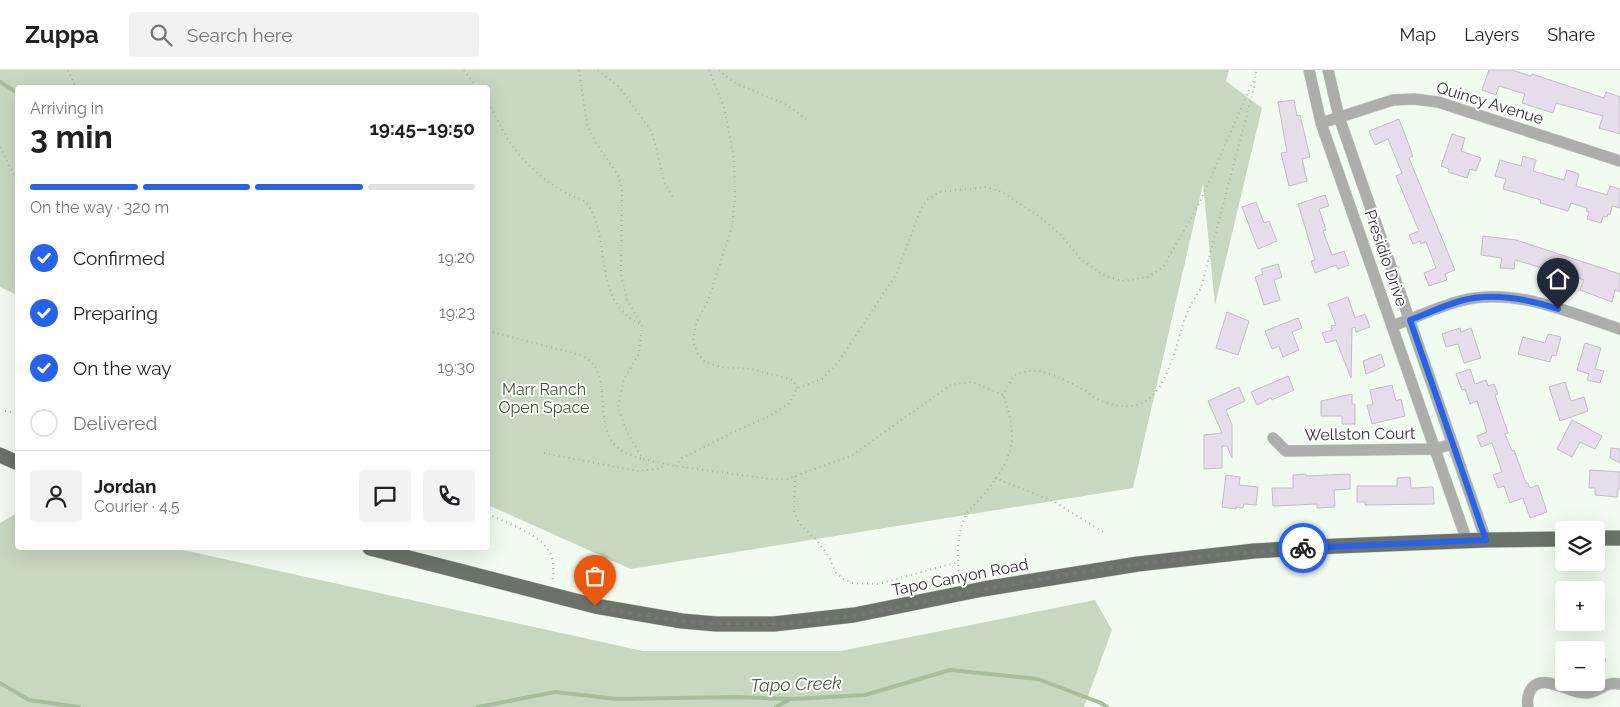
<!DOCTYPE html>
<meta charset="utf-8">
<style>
:root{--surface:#fff;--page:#f2f2f2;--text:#202124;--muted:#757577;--line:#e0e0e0;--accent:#2563eb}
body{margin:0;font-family:Raleway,sans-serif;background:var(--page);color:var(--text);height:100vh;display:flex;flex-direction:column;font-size:19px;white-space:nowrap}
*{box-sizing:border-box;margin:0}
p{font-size:16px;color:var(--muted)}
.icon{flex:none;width:28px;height:28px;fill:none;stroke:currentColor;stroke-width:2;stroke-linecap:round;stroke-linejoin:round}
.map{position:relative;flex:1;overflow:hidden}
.details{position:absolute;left:15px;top:15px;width:475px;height:465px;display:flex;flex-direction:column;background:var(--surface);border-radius:5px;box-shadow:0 5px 20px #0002}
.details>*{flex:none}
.buttons{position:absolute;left:1555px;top:451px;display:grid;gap:10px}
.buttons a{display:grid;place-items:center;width:50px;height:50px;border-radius:5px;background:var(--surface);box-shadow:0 5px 20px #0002;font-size:25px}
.pin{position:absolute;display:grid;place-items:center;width:42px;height:42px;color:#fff;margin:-51px -21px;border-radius:50% 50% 50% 0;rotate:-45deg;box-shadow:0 0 5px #0007}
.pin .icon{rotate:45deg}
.courier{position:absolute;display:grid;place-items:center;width:50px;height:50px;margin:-25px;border:4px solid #2563eb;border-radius:50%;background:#fff;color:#222;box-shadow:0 1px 6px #0007}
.head em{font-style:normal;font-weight:700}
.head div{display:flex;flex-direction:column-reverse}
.head{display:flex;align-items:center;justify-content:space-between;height:85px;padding:0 15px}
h1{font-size:32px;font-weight:700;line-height:38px}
.bar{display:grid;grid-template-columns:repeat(4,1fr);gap:8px 5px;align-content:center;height:60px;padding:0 15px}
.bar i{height:6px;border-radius:4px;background:var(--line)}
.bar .active{background:var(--accent)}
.bar p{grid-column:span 4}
.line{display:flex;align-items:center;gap:12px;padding:0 15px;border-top:1px solid var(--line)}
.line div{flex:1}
.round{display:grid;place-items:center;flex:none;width:52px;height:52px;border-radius:5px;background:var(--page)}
ol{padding:0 15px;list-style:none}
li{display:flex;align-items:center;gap:15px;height:55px}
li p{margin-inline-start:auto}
li .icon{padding:5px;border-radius:50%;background:var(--accent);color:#fff;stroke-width:4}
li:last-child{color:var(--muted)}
li i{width:28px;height:28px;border:2px solid var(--line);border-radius:50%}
header{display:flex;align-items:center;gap:30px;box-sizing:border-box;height:70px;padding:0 25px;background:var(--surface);border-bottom:1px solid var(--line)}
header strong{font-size:24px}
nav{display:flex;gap:28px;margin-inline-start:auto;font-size:18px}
.search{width:350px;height:45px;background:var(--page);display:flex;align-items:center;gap:12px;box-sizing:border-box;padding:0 18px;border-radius:5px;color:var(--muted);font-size:19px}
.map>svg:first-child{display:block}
.green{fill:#c7d8c0}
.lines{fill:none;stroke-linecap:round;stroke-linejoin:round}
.stream{stroke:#a7be9e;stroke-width:4}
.building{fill:#e5dde9;stroke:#c3bbc7}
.minor-casing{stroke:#cfd7cc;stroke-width:12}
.major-casing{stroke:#cfd7cc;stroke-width:16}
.path{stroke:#a9afa6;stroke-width:2;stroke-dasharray:1 4;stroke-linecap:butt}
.minor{stroke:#abaea9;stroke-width:11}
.major{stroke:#6b7269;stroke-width:15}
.done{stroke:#737872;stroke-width:5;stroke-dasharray:0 9}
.route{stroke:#2563eb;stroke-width:6}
.labels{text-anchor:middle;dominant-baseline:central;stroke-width:4;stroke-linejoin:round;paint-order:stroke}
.street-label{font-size:16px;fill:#2f322e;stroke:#fff}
.park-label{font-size:16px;fill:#39592a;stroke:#fff}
.water-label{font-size:18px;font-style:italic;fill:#3e5e2f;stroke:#fff}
</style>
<header>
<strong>Zuppa</strong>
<div class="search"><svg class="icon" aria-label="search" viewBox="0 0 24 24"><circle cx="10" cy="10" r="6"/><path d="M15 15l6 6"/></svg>Search here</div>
<nav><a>Map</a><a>Layers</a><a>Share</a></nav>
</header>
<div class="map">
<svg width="1620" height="637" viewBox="0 0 1620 637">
<rect width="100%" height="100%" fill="#f2fbef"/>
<path class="green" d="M0,0H1229L1226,11L1262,38L1215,235L1203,114L1133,418L631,499L488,435V18H18L17,225L0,217Z
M17,443L18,478H174L643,581H840L1095,530L1112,560L1084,637H0V453Z"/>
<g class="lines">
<path class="stream" d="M0,12L18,23
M0,613L29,630L79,637
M478,637L555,622L618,629L735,627L792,629L865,625L950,600L1038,609L1101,633L1107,637
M776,637L789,630"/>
</g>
<path class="building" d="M1489,0H1512L1531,6L1532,4L1604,28L1606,22L1620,27V64L1599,58L1603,46L1556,33L1553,43L1522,33L1525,24L1499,16L1496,25L1482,20Z
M1294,30L1297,46L1300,45L1310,87L1302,89L1307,111L1289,116L1281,83L1287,82L1278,32Z
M1399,49L1413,86L1409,88L1455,200L1445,204L1447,210L1429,216L1424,203L1436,198L1426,172L1421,174L1420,171L1413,174L1409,165L1419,161L1396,106L1402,103L1388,69L1375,75L1369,61Z
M1452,64L1465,68L1461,81L1481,88L1476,101L1470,99L1467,108L1448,102L1449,99L1441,96Z
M1523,86L1536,90L1533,101L1564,110L1567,100L1579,104L1576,116L1607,125L1610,116L1620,119V138L1612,136L1610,145L1608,144L1607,147L1603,146L1601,153L1587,149L1589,142L1586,141L1587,138L1571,133L1568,141L1540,133L1541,130L1503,119L1506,109L1495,106L1500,90L1521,96Z
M1325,125L1329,136L1319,139L1326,160L1323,161L1332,185L1344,181L1349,195L1338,199L1336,195L1315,203L1311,191L1315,190L1298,134Z
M1256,132L1264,153L1269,151L1277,171L1258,179L1242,137Z
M1483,166L1516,170L1620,204V222L1615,220L1612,232L1580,220L1584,210L1555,200L1550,214L1538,211L1542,198L1515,190L1514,199L1500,198L1502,188L1481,185Z
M1278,194L1282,207L1274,210L1280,230L1264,235L1255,207L1263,204L1261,199Z
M1348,227L1355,248L1365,244L1370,257L1356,262L1355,257L1352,258L1351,308L1336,270L1326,273L1322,263L1332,260L1331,256L1336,255L1328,234Z
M1227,242L1249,251L1238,285L1216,278Z
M1298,248L1302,258L1292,262L1299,280L1283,287L1279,276L1272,279L1265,261Z
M1460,258L1461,262L1471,258L1481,288L1464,293L1458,274L1446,277L1442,264Z
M1548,264L1561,267L1556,286L1552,285L1550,292L1518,284L1523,267L1545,273Z
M1585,273L1601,278L1595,299L1604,301L1600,313L1587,310L1589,304L1577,300Z
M1381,284L1385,296L1366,304L1363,291Z
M1470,299L1475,314L1486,310L1488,316L1494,314L1498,324L1495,325L1508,363L1505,364L1512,381L1514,380L1526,413H1528L1530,418L1538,415L1547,442L1530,448L1523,428L1510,433L1504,416L1498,418L1493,405L1502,402L1492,373L1481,377L1477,366L1487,362L1477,331L1470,334L1465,319L1462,320L1456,304Z
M1288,306L1294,320L1272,330L1271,328L1257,335L1251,322Z
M1565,312L1571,331L1584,327L1588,341L1560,351L1549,317Z
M1392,315L1396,331L1401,329L1405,346L1372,354L1367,335H1373L1370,320Z
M1239,317L1245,331L1226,340L1232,355V388L1227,376H1222V398L1204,399V365L1222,363L1208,331Z
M1352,324V334H1355V354H1342V346H1321V331Z
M1572,350L1602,366L1595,379L1580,372L1572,387L1557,379Z
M1611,378L1620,379V393L1610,388Z
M1590,400L1620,402V419H1618L1617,427L1595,425V418H1589Z
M1306,404V406L1350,404V419L1334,420L1335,437L1317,438V434L1273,436L1272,418H1293V405Z
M1226,405L1240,407L1239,415L1258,417L1256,435L1244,434L1243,438L1236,437V439L1222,437Z
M1410,407L1411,418L1433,417L1434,434L1365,435V432H1357V416H1397V408Z
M1596,585L1606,589L1599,610L1596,612Z"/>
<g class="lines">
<g class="minor-casing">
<path id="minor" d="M1309,0L1321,53L1467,471
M1328,0L1339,47L1486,470
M1321,53L1393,30L1414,29L1438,32L1620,91
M1392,256C1415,248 1437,237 1460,231C1513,216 1570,243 1620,259
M1273,368L1286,381L1435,379L1453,374
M1528,637C1527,631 1528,623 1532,618C1545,603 1569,624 1587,623C1600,622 1604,611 1620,614"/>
</g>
<g class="major-casing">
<path id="major" d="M0,385L18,393
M1596,468H1620
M370,478L595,536L682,551L716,554H774L854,545L983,519L1138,494L1254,481L1337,476L1486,470L1564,469"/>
</g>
<path class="path" d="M68,0L76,18
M464,0L477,18
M579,0L587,55L596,73L618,105L622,120L621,204L627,230L642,255L639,284L624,309L618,337L627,362L643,389L675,396L771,409H787L851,386L952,314L972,312L1003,325L1014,305C1023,302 1034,299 1044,302C1058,306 1073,314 1086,321C1090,324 1094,328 1099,330C1111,335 1127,339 1140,334C1168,323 1176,274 1185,248C1189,237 1195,228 1201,218L1254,18L1256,0
M598,0L620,18L652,62L665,114L673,127
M709,0L724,37L734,89L735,127L732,157L708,231L697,251L693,270L697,283L705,292L721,297L752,299L793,310L797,318
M719,0L733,12L787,35L806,49
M488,33C500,55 511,79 530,96C541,107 556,118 570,125C577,128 585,129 589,136C612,175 592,233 642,255
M0,77L18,113
M488,261L577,284C580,285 585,287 588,289C613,308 592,355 618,378C624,384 634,386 642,389
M5,341L18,343
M544,383L637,401L658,399L666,394
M675,396L682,388L738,360L768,347L790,333L797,318L822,309L839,291L897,203L920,141L927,130L939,122L986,117L1002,122L1040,147L1060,164L1080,188L1103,205L1122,211L1148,207L1163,197L1199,134L1253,11
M795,406L794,441L799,453L817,471L829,487L836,503L845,510L853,513L878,514L958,492
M995,408L1055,432L1106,464
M488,444C506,453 542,464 551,485C554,492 554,504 552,512
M959,511C958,489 956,467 965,447C969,438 979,431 985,423C1014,387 1019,368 1003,325"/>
<use href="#minor" class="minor"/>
<use href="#major" class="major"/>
</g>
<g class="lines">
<path class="done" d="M595,536C624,542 652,548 681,551C711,554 742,554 772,554C842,552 912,533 981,520C1087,499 1195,485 1303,478"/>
<path class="route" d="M1303,478L1486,470L1410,250C1426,244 1443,236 1460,231C1492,222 1528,229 1558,239"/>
</g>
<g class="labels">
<g class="street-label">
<text transform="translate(1490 33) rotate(17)">Quincy Avenue</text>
<text transform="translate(1386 188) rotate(71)">Presidio Drive</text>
<text transform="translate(1360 364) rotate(-1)">Wellston Court</text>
<text transform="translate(960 507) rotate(-11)">Tapo Canyon Road</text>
</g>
<g class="park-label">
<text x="544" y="319">Marr Ranch<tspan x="544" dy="18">Open Space</tspan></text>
</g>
<g class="water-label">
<text transform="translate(796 614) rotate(-2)">Tapo Creek</text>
</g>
</g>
</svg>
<div class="buttons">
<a><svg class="icon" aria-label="layers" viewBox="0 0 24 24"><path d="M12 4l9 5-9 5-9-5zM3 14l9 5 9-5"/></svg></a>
<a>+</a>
<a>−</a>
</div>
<div class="pin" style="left:595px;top:536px;background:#ea580c"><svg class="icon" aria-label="bag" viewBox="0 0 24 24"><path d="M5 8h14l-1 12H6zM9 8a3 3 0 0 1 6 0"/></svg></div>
<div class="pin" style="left:1558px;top:239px;background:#1f2937"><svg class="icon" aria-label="home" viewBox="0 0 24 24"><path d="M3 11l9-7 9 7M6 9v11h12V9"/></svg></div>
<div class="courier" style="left:1303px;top:478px"><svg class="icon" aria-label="bike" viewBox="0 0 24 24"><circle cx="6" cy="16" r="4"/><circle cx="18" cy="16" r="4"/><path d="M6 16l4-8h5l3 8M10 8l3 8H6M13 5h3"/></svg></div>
<section class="details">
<div class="head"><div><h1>3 min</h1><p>Arriving in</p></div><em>19:45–19:50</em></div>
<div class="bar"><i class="active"></i><i class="active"></i><i class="active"></i><i></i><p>On the way · 320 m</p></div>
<ol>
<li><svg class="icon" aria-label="check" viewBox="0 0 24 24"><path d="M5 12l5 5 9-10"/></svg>Confirmed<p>19:20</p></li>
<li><svg class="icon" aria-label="check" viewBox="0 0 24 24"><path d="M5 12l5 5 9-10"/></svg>Preparing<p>19:23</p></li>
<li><svg class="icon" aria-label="check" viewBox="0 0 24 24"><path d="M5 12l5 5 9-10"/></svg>On the way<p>19:30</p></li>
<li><i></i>Delivered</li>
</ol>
<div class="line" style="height:90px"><a class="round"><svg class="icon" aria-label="person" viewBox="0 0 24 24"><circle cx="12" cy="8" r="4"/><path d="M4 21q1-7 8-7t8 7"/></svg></a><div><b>Jordan</b><p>Courier · 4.5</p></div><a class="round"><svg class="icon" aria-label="chat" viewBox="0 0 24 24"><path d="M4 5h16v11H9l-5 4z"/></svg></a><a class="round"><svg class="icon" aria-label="phone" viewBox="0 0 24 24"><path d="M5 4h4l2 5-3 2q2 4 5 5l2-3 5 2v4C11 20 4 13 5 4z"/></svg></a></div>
</section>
</div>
